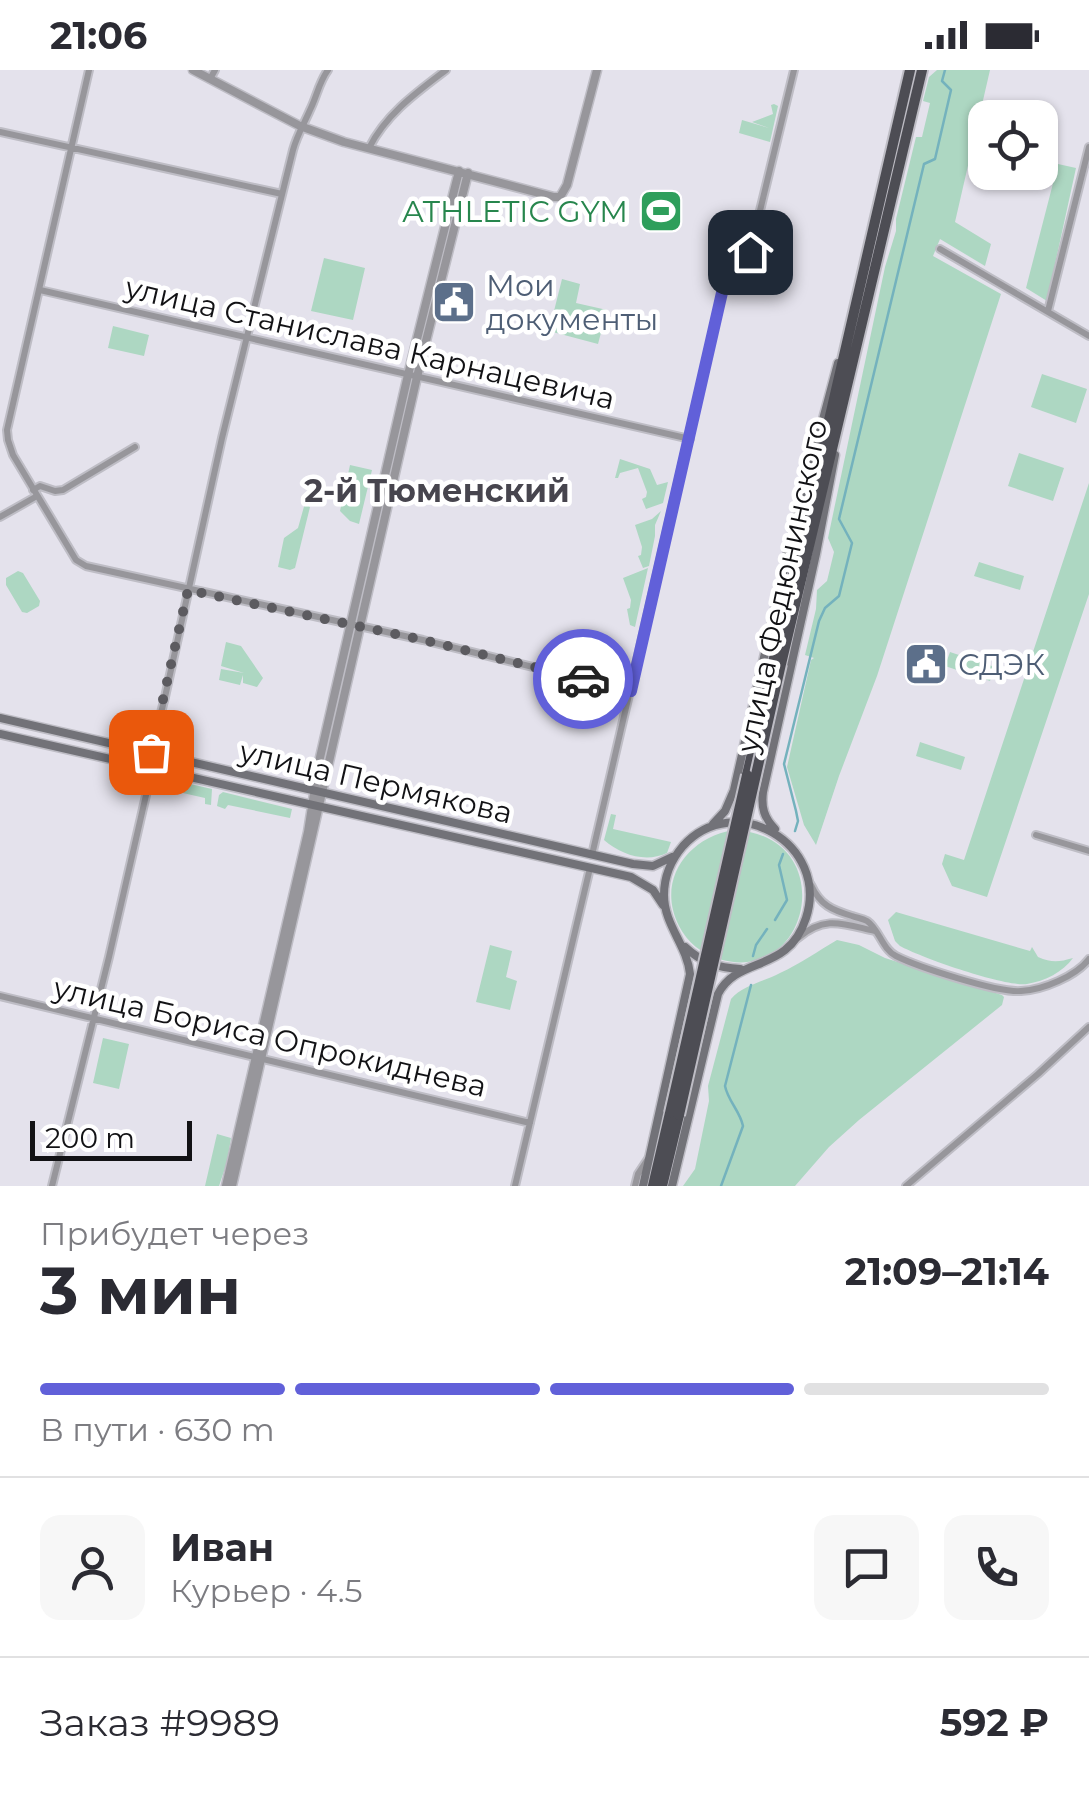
<!DOCTYPE html>
<html lang="ru">
<meta charset="utf-8">
<style>
:root{--surface:#fff;--page:#f7f7f7;--text:#2b2b33;--muted:#7c7c81;--line:#e1e1e2;--accent:#6160d9}
body{margin:0;font-family:Montserrat,sans-serif;background:var(--page);color:var(--text);height:100vh;display:flex;flex-direction:column;font-size:38px;white-space:nowrap}
*{box-sizing:border-box;margin:0}
p{font-size:32px;color:var(--muted)}
.icon{flex:none;width:55px;height:55px;fill:none;stroke:currentColor;stroke-width:2;stroke-linecap:round;stroke-linejoin:round}
.map{position:relative;height:1116px;overflow:hidden}
.drawer{display:flex;flex-direction:column;background:var(--surface);flex:1}
.drawer>*{flex:none}
.buttons{position:absolute;left:968px;top:30px;display:grid;gap:20px}
.buttons a{display:grid;place-items:center;width:90px;height:90px;border-radius:20px;background:var(--surface);box-shadow:0 2px 8px #0004;font-size:50px}
.scale{position:absolute;left:30px;bottom:25px;width:162px;box-sizing:border-box;padding-left:10px;border:5px solid #121215;border-top:0;font-size:28px;line-height:35px;white-space:nowrap;color:#121215;-webkit-text-stroke:8px #fff;paint-order:stroke}
.pin{position:absolute;display:grid;place-items:center;width:85px;height:85px;color:#fff;margin:-42px;border-radius:20px;box-shadow:0 5px 15px #0006}
.courier{position:absolute;display:grid;place-items:center;width:100px;height:100px;margin:-50px;border:8px solid #6160d9;border-radius:50%;background:#fff;color:#222;box-shadow:0 2px 12px #0007}
.overview em{font-style:normal;font-weight:700}
.overview div{display:flex;flex-direction:column-reverse}
.overview{display:flex;align-items:center;justify-content:space-between;height:170px;padding:0 40px}
h1{font-size:65px;font-weight:700;line-height:75px}
.bar{display:grid;grid-template-columns:repeat(4,1fr);gap:15px 10px;align-content:center;height:120px;padding:0 40px}
.bar i{height:12px;border-radius:8px;background:var(--line)}
.bar .current{background:var(--accent)}
.bar p{grid-column:span 4}
.line{display:flex;align-items:center;gap:25px;padding:0 40px;border-top:2px solid var(--line)}
.line div{flex:1}
.round{display:grid;place-items:center;flex:none;width:105px;height:105px;border-radius:20px;background:var(--page)}
.status{display:flex;justify-content:space-between;align-items:center;height:70px;padding:0 50px;background:var(--surface);direction:ltr}
.status svg{height:28px;fill:currentColor}
.map>svg:first-child{display:block}
.green{fill:#add7c2}
.lines{fill:none;stroke-linecap:round;stroke-linejoin:round}
.stream{stroke:#74b2bd;stroke-width:2.5}
.minor-casing{stroke:#bebdc5;stroke-width:10}
.tertiary-casing{stroke:#bebdc5;stroke-width:11}
.secondary-casing{stroke:#bebdc5;stroke-width:11}
.trunk-casing{stroke:#bebdc5;stroke-width:14}
.minor{stroke:#97969b;stroke-width:6}
.tertiary{stroke:#97969b;stroke-width:8}
.secondary{stroke:#727278;stroke-width:8}
.trunk{stroke:#4d4d54;stroke-width:10}
.trunk-bridge-casing{stroke:#bebdc5;stroke-width:14;stroke-linecap:butt}
.trunk-bridge{stroke:#4d4d54;stroke-width:10}
.done{stroke:#5c5b60;stroke-width:10;stroke-dasharray:0 18}
.route{stroke:#6160d9;stroke-width:12}
.labels{text-anchor:middle;dominant-baseline:central;stroke-width:9;stroke-linejoin:round;paint-order:stroke}
.leisure-label{font-size:30px;fill:#27864d;stroke:#fff;text-anchor:end}
.service-label{font-size:30px;fill:#4e5e75;stroke:#fff;text-anchor:start}
.street-label{font-size:30px;fill:#121215;stroke:#fff}
.neighbourhood-label{font-size:32px;font-weight:bold;fill:#47454e;stroke:#fff}
</style>
<div class="status"><b>21:06</b><svg viewBox="0 0 49 12"><path d="M0 12V9h3v3zM5 12V6h3v6zM10 12V3h3v9zM15 12V0h3v12zM26 1h20v11H26zM47 4h2v5h-2z"/></svg></div>
<div class="map">
<svg width="1089" height="1116" viewBox="0 0 1089 1116">
<rect width="100%" height="100%" fill="#e4e2ec"/>
<path class="green" d="M937,0H990L955,152L991,174L985,196L940,169L933,186L1001,224L877,606L839,706L816,775L804,755L787,697L811,590L814,588L805,585L816,539L817,520L827,511L834,482L828,468L885,197L896,161V149L916,67H922L930,33L923,31L929,7Z
M774,34L778,36L770,72L739,63L742,50L769,58L752,52L773,44L771,35Z
M1058,94L1076,98L1047,231L1026,218Z
M324,188L365,198L353,250L311,241Z
M562,209L580,214L576,233L607,240L598,274L549,261Z
M113,256L149,265L144,286L108,278Z
M1042,304L1087,319L1076,353L1031,337Z
M1019,383L1064,398L1053,431L1008,416Z
M620,389L650,399L657,415L668,412L663,433L646,439L642,429L646,427L647,422L638,398L620,403L618,408H615Z
M350,395L372,400L359,454L350,451L340,441Z
M1089,413V524L987,827L952,816L942,794L945,784L964,790Z
M305,433L310,437L295,498L290,500L278,497L284,468L298,458Z
M661,441L655,455V466L649,496L643,498L638,486L641,485L642,477L635,455L652,449Z
M979,492L1024,506L1020,520L974,506Z
M648,498L635,557L630,555L627,539L630,538L631,530L623,508Z
M18,501L23,503L40,531L39,536L27,543L22,542L6,515V508Z
M226,572L241,576L263,608L257,617L243,613V605L240,615L219,610L221,599L244,603L221,596Z
M950,582L995,597L990,611L945,596Z
M920,672L965,687L961,700L916,686Z
M164,708L212,719L211,735L205,734V728L165,719L161,724L152,721L153,714Z
M223,722L292,739L290,748L228,735L225,739L217,736L219,725Z
M611,744L616,745L613,759L671,772L667,783C646,793 621,785 604,770Z
M733,760C841,764 812,917 719,889C702,884 687,872 679,856C656,811 687,768 733,760Z
M896,842L1030,881L1032,877L1038,887C1052,893 1059,892 1073,888C1063,902 1045,911 1027,914C1005,917 922,888 900,876L895,871L888,850Z
M837,870L859,875L885,888L1002,925L1004,927L1002,935L859,1050L829,1077L795,1116H683L695,1099L709,1031L708,1016L731,929C743,915 763,912 780,903C800,894 818,881 837,870Z
M490,875L512,881L506,907L517,911L510,940L476,932Z
M103,968L129,974L119,1019L93,1013Z
M217,1064L231,1068L227,1092L219,1116H205Z"/>
<g class="lines">
<path class="stream" d="M795,761L798,751L796,741L784,694L819,551L825,538L839,526L852,473L839,449L924,94L935,89L951,20L942,11L945,0
M775,850L787,830L779,795L783,784
M753,886L756,875L767,859
M721,1116L743,1056C740,1041 728,1031 725,1016L751,915"/>
<g class="minor-casing">
<path id="minor" d="M89,0L7,360L8,370L13,385L76,490L86,496L423,570L631,621
M210,9L215,0
M0,62L282,124
M369,78C386,44 417,22 446,0
M940,179L1089,266
M40,220L690,369
M1048,241L1089,77
M33,420L40,416L55,421L63,420L135,377
M0,447L37,426
M151,682L165,627L222,368L293,80C297,65 304,54 310,40C317,26 319,12 328,0
M1036,765L1089,781
M592,785L729,192L743,191L750,182L794,0
M811,815C820,835 832,840 852,846C857,848 862,848 867,851C879,859 882,879 896,886C918,897 998,923 1021,921C1043,920 1076,906 1089,889
M798,868C825,845 843,854 875,861
M0,926L530,1053
M52,1116L109,887L152,699
M515,1116L590,798
M635,1116L638,1104L648,1089
M906,1116L1038,1004L1089,957"/>
</g>
<g class="tertiary-casing">
<path id="tertiary" d="M193,0L300,56L344,72L554,127H560L567,115L597,0
M226,1116L308,762L319,692L408,305L459,101
M232,1116L417,307L468,103"/>
</g>
<g class="secondary-casing">
<path id="secondary" d="M0,648L633,794L653,796L672,787
M0,664L631,807L653,820L663,835
M713,754L725,741L734,720L789,477L838,293
M775,759C764,748 761,737 763,722L816,484L835,385
M685,877C701,892 718,898 740,899
M643,1116L690,904C687,875 664,855 664,825C664,807 671,790 683,776C735,719 830,774 806,848C788,904 738,885 718,924L672,1116"/>
</g>
<g class="trunk-casing">
<path id="trunk" d="M781,594L922,0
M747,705L910,0
M653,1116L670,1043
M662,1116L679,1045"/>
</g>
<use href="#minor" class="minor"/>
<use href="#tertiary" class="tertiary"/>
<use href="#secondary" class="secondary"/>
<use href="#trunk" class="trunk"/>
<g class="trunk-bridge-casing">
<path id="trunk-bridge" d="M670,1043L747,705
M679,1045L781,594"/>
</g>
<use href="#trunk-bridge" class="trunk-bridge"/>
</g>
<g class="lines">
<path class="done" d="M151,682L188,520L423,570L583,609"/>
<path class="route" d="M583,609L631,621L729,192C739,192 746,192 750,182"/>
</g>
<defs>
<g id="stadium-square" transform="scale(2.25)"><rect x="-9" y="-9" width="18" height="18" rx="4" fill="#2e9e5b" stroke="#fff"/><path d="M0-5a6.5 5 0 1 0 0 10a6.5 5 0 1 0 0-10ZM-3.5-1.8h7v3.6h-7Z" fill="#fff"/></g>
<g id="civic-square" transform="scale(2.25)"><rect x="-9" y="-9" width="18" height="18" rx="4" fill="#5c6f8a" stroke="#fff"/><path d="M-.6-6.5H3V-4.5H.6V-3L4-1V1h2V6H-6V1h2V-1L-.6-3ZM-1.2 2.5V6h2.4V2.5Z" fill="#fff"/></g>
</defs>
<g fill-rule="evenodd">
<use href="#stadium-square" x="661" y="141"/>
<use href="#civic-square" x="454" y="232"/>
<use href="#civic-square" x="926" y="594"/>
</g>
<g class="labels">
<g class="leisure-label">
<text x="628" y="141">ATHLETIC GYM</text>
</g>
<g class="service-label">
<text x="486" y="215">Мои<tspan x="486" dy="34">документы</tspan></text>
<text x="958" y="594">СДЭК</text>
</g>
<g class="street-label">
<text transform="translate(370 273) rotate(13)">улица Станислава Карнацевича</text>
<text transform="translate(782 516) rotate(-78)">улица Федюнинского</text>
<text transform="translate(376 712) rotate(13)">улица Пермякова</text>
<text transform="translate(270 967) rotate(13)">улица Бориса Опрокиднева</text>
</g>
<g class="neighbourhood-label">
<text x="437" y="420">2-й Тюменский</text>
</g>
</g>
</svg>
<div class="buttons">
<a><svg class="icon" aria-label="locate" viewBox="0 0 24 24"><circle cx="12" cy="12" r="6"/><path d="M12 2v4M12 18v4M2 12h4M18 12h4"/></svg></a>
</div>
<div class="scale">200 m</div>
<div class="pin" style="left:151px;top:682px;background:#ea580c"><svg class="icon" aria-label="bag" viewBox="0 0 24 24"><path d="M5 8h14l-1 12H6zM9 8a3 3 0 0 1 6 0"/></svg></div>
<div class="pin" style="left:750px;top:182px;background:#1f2937"><svg class="icon" aria-label="home" viewBox="0 0 24 24"><path d="M3 11l9-7 9 7M6 9v11h12V9"/></svg></div>
<div class="courier" style="left:583px;top:609px"><svg class="icon" aria-label="car" viewBox="0 0 24 24"><path d="M5 17H2v-5l4-1 3-4h7l3 4 3 1v5h-3M9 17h6M6 11h13"/><circle cx="7" cy="17" r="2"/><circle cx="17" cy="17" r="2"/></svg></div>
</div>
<section class="drawer">
<div class="overview"><div><h1>3 мин</h1><p>Прибудет через</p></div><em>21:09–21:14</em></div>
<div class="bar"><i class="current"></i><i class="current"></i><i class="current"></i><i></i><p>В пути · 630 m</p></div>
<div class="line" style="height:180px"><a class="round"><svg class="icon" aria-label="person" viewBox="0 0 24 24"><circle cx="12" cy="8" r="4"/><path d="M4 21q1-7 8-7t8 7"/></svg></a><div><b>Иван</b><p>Курьер · 4.5</p></div><a class="round"><svg class="icon" aria-label="chat" viewBox="0 0 24 24"><path d="M4 5h16v11H9l-5 4z"/></svg></a><a class="round"><svg class="icon" aria-label="phone" viewBox="0 0 24 24"><path d="M5 4h4l2 5-3 2q2 4 5 5l2-3 5 2v4C11 20 4 13 5 4z"/></svg></a></div>
<div class="line" style="height:130px"><div>Заказ #9989</div><b>592 ₽</b></div>
</section>
